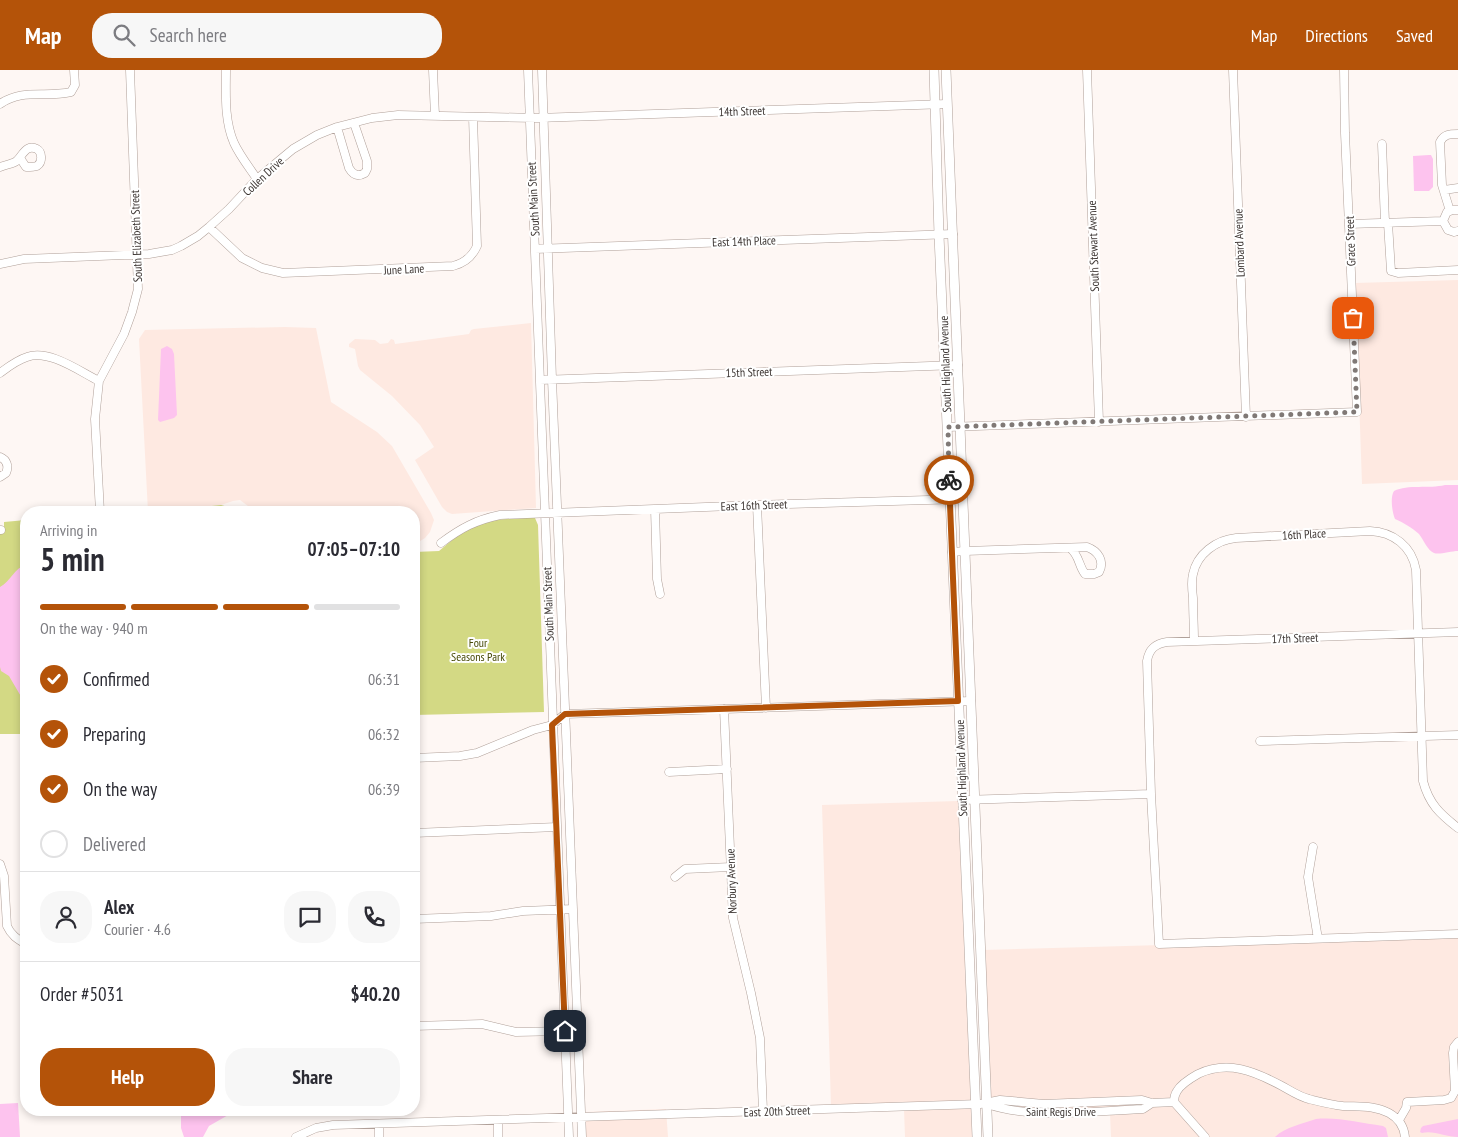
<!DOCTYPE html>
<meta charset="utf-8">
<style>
:root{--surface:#fff;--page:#f7f7f7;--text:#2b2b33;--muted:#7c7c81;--line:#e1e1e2;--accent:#b45309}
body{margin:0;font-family:"PT Sans Narrow",sans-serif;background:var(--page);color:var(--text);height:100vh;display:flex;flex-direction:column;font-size:19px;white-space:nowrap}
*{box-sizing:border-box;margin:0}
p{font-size:16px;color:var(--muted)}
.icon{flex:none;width:28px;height:28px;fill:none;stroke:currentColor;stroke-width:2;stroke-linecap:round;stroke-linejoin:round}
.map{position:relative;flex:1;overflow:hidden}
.sheet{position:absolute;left:20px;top:436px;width:400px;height:610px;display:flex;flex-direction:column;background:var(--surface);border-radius:20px;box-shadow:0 2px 8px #0003}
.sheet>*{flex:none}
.pin{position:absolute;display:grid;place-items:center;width:42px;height:42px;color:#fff;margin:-21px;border-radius:10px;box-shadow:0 2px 8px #0006}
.courier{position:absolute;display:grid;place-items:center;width:50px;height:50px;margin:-25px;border:4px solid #b45309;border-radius:50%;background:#fff;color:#222;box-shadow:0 1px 6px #0007}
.head em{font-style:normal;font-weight:800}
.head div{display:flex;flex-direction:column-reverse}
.head{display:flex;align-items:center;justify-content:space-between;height:85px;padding:0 20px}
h1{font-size:32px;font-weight:800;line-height:38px}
.bar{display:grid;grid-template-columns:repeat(4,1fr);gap:8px 5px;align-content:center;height:60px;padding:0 20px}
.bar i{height:6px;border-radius:4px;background:var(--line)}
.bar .current{background:var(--accent)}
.bar p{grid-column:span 4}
.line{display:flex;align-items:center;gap:12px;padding:0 20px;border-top:1px solid var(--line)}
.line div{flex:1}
.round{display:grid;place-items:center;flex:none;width:52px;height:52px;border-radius:20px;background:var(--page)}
ol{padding:0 20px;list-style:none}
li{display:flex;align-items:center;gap:15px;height:55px}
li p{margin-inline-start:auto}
li .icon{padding:5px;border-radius:50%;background:var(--accent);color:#fff;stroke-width:4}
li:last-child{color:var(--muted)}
li i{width:28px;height:28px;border:2px solid var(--line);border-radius:50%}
.primary-button{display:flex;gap:10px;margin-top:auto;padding:10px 20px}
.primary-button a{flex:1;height:58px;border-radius:20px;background:var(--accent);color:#fff;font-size:20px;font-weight:800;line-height:58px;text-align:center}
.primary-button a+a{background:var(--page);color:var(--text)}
header{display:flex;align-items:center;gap:30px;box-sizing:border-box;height:70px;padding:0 25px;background:var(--accent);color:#fff}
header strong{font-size:24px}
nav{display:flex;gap:28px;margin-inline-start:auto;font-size:18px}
.search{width:350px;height:45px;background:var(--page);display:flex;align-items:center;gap:12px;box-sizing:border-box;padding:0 18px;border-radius:20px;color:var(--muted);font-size:19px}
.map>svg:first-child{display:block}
.built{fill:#fee9e1}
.green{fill:#d3d984}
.water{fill:#fdc3ee}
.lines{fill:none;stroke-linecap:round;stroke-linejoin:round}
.minor-casing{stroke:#b0a099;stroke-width:9}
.major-casing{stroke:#b0a099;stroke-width:10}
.minor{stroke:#fff;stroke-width:8}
.major{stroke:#fff;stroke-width:9}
.done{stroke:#807976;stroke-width:5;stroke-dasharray:0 9}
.route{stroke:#b45309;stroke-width:6}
.labels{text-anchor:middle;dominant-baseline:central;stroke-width:4;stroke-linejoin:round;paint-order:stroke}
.street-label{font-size:12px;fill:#3c3532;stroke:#fff}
.park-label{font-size:12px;fill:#474906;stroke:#fff}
</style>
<header>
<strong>Map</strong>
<div class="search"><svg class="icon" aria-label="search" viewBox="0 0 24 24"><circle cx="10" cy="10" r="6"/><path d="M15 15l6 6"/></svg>Search here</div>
<nav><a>Map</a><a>Directions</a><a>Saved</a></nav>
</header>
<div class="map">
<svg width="1458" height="1067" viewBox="0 0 1458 1067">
<rect width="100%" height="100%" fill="#fef7f4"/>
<path class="built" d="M1458,210V410L1362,414L1355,213Z
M531,253L536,438L452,444L447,442L442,437L415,390L434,377L420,355L392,326L360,300L358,296L355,279L349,277V274L355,269L375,270L380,274L388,273L391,269L394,270L395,274L469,264L471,260L474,259Z
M285,257L316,258L331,332L377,362L392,376L431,443L434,450L430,462L425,468L417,473L414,472V442H256L240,430L233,431L221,435L148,442L139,269L145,260Z
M958,731L971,1031L831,1036L822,735Z
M1458,867V1067H1111L1110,1044L1036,1048L991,1040L984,880Z
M971,1037L972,1067H905L904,1039Z
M666,1039L668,1067H586L585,1042Z"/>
<path class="green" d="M221,435L228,437L229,439L227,442H154Z
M533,447L535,448L538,455L544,642L414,645V482L439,481L457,466L468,459L493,450Z
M26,450V664H0V463H4V452Z"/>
<path class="water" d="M1429,85H1431L1433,89V117L1429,121H1414L1413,86Z
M167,276L172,279L174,284L177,345L174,348L160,352L158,350L161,279Z
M1445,415H1458V481C1451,481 1439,485 1434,483C1428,481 1423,469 1419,464C1411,457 1404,453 1395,449C1392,442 1390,427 1394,421C1408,414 1429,419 1445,415Z
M26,495V635L9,606L1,601L0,597V517C11,511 14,498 26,495Z
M18,1033L20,1067H0V1034Z
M181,1040H237L209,1056L203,1067H184L181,1058Z
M1316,1049C1339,1047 1360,1053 1383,1056L1386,1058L1388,1067H1275C1285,1057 1302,1054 1316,1049Z
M1458,1049V1067C1446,1067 1433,1060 1422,1063L1420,1062L1421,1058L1423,1056Z"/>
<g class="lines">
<g class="minor-casing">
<path id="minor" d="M226,0C226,24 224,50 234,73C240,86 249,97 257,109
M433,0L435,46
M528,0L569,1067
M542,0L552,309L582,1067
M1087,0L1099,352
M1233,0L1246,347
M0,34C23,18 45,28 71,22L75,15L74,0
M337,57L349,98C353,105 358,107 365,103L367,99V91L354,53
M1382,74L1385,153
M0,97C5,95 11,94 15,92C22,88 25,73 37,79C42,82 43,92 37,96C34,97 29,97 26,97L20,88
M1444,120L1458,118
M1458,140H1453L1447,142L1443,151L1448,160L1454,162L1458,161
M1450,141L1442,115L1440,72C1444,64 1450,64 1458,64
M1388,153L1391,201L1398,203L1458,200
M1349,154L1443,151
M209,157L242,188L262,198L283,203L453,196C465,193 472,187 477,176L473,47
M535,179L953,164
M0,194L24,189L149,184L172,180L181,176L198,166L209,157L229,139L257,109L293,79L317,65L337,57L372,48L398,45L537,48L947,34
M0,303C8,297 17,290 27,287C49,279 79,301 99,311
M540,310L958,295
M948,357L1357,342L1345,63L1344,0
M0,387C7,390 9,396 6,403L0,407
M757,435L766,638
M655,439L657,509L660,524
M100,442L95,349L99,311L124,264L132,242L138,219L130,0
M0,460H1
M441,473C461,458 476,450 500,445L757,435L963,429
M952,482L965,481L1087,477C1098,481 1105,491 1099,502L1094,504H1085C1078,495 1080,486 1070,478
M1458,562L1167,572C1155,574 1149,579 1147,591L1151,724L1159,874L1458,864
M1194,571C1194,557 1193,542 1193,528C1192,520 1191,512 1193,504C1197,484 1216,470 1236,468L1370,461C1393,462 1412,476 1416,500L1423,711C1429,734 1440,744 1458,758
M724,639L733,848L751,923L760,968L763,1041
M1260,671L1458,665
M414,688L460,686L477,683L533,660L552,655L565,644L971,631
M669,702L727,699
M962,730L1151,724
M414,763L557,757
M1313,777L1308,807L1318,869
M0,794L4,806L7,856C11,865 17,869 26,874
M675,807L685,799L731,797
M414,849L491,846L523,841L573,839
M414,956L482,954L516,962L565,961
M1174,1032C1174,1028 1175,1024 1177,1021C1181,1014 1191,1008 1198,1004C1228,990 1254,1001 1282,1016C1291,1021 1300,1027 1309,1029C1321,1032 1332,1035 1343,1036C1359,1037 1374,1035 1389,1043C1398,1048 1404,1056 1405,1067
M987,1034C1034,1050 1093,1041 1143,1039L1152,1033
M498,1050V1067
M1399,1050L1406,1038L1407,1032L1444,1030L1451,1028L1455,1021L1453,983L1454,977L1458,972
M379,1054V1067
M296,1067L316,1058L333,1055L980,1034L1000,1030L1044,1034L1142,1030L1152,1033L1174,1032L1205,1067"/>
</g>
<g class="major-casing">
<path id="major" d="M934,0L939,165L977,1067
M946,0L988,1067"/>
</g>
<use href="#minor" class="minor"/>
<use href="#major" class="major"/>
</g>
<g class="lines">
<path class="done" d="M949,410L948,357L1357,342L1353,248"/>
<path class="route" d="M565,961L552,655L565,644L958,631L949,410"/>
</g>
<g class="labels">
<g class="street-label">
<text transform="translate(742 41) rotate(-2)">14th Street</text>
<text transform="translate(263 106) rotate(-43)">Collen Drive</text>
<text transform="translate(533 129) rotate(-93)">South Main Street</text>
<text transform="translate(136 166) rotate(-92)">South Elizabeth Street</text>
<text transform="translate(744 171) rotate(-2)">East 14th Place</text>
<text transform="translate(1350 171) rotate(-92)">Grace Street</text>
<text transform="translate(1239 173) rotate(-92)">Lombard Avenue</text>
<text transform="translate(1093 176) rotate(-92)">South Stewart Avenue</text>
<text transform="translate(404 199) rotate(-3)">June Lane</text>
<text transform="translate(945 294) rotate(-92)">South Highland Avenue</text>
<text transform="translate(749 302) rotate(-2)">15th Street</text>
<text transform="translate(754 435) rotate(-2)">East 16th Street</text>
<text transform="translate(1304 464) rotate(-3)">16th Place</text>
<text transform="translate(548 534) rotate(-92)">South Main Street</text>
<text transform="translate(1295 568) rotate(-2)">17th Street</text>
<text transform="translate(961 698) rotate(-92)">South Highland Avenue</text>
<text transform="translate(731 811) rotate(-92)">Norbury Avenue</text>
<text transform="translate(777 1041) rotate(-2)">East 20th Street</text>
<text x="1061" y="1041">Saint Regis Drive</text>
</g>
<g class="park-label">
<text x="478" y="572">Four<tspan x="478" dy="14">Seasons Park</tspan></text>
</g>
</g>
</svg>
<div class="pin" style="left:1353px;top:248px;background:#ea580c"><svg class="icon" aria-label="bag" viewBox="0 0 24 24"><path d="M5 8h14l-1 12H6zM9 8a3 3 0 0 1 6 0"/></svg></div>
<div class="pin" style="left:565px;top:961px;background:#1f2937"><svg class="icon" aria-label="home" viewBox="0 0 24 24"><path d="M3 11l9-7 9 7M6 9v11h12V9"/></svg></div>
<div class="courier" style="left:949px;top:410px"><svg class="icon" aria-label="bike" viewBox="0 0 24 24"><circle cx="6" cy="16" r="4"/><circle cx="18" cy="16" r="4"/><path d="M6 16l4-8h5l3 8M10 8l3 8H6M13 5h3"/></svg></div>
<section class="sheet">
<div class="head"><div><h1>5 min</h1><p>Arriving in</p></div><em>07:05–07:10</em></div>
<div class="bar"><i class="current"></i><i class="current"></i><i class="current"></i><i></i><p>On the way · 940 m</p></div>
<ol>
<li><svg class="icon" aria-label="check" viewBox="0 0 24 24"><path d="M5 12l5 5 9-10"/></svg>Confirmed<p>06:31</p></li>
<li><svg class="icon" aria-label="check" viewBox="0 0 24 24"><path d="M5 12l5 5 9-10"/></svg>Preparing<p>06:32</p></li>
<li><svg class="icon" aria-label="check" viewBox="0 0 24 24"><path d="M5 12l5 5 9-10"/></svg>On the way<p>06:39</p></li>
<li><i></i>Delivered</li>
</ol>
<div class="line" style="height:90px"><a class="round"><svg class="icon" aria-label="person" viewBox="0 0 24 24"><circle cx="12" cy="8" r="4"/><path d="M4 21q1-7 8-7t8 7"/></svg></a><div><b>Alex</b><p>Courier · 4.6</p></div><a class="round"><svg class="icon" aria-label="chat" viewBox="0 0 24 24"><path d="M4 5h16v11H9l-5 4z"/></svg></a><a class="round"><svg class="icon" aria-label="phone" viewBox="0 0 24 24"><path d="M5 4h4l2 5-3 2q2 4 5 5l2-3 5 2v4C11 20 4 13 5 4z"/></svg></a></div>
<div class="line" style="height:65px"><div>Order #5031</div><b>$40.20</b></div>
<div class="primary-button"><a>Help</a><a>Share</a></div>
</section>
</div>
